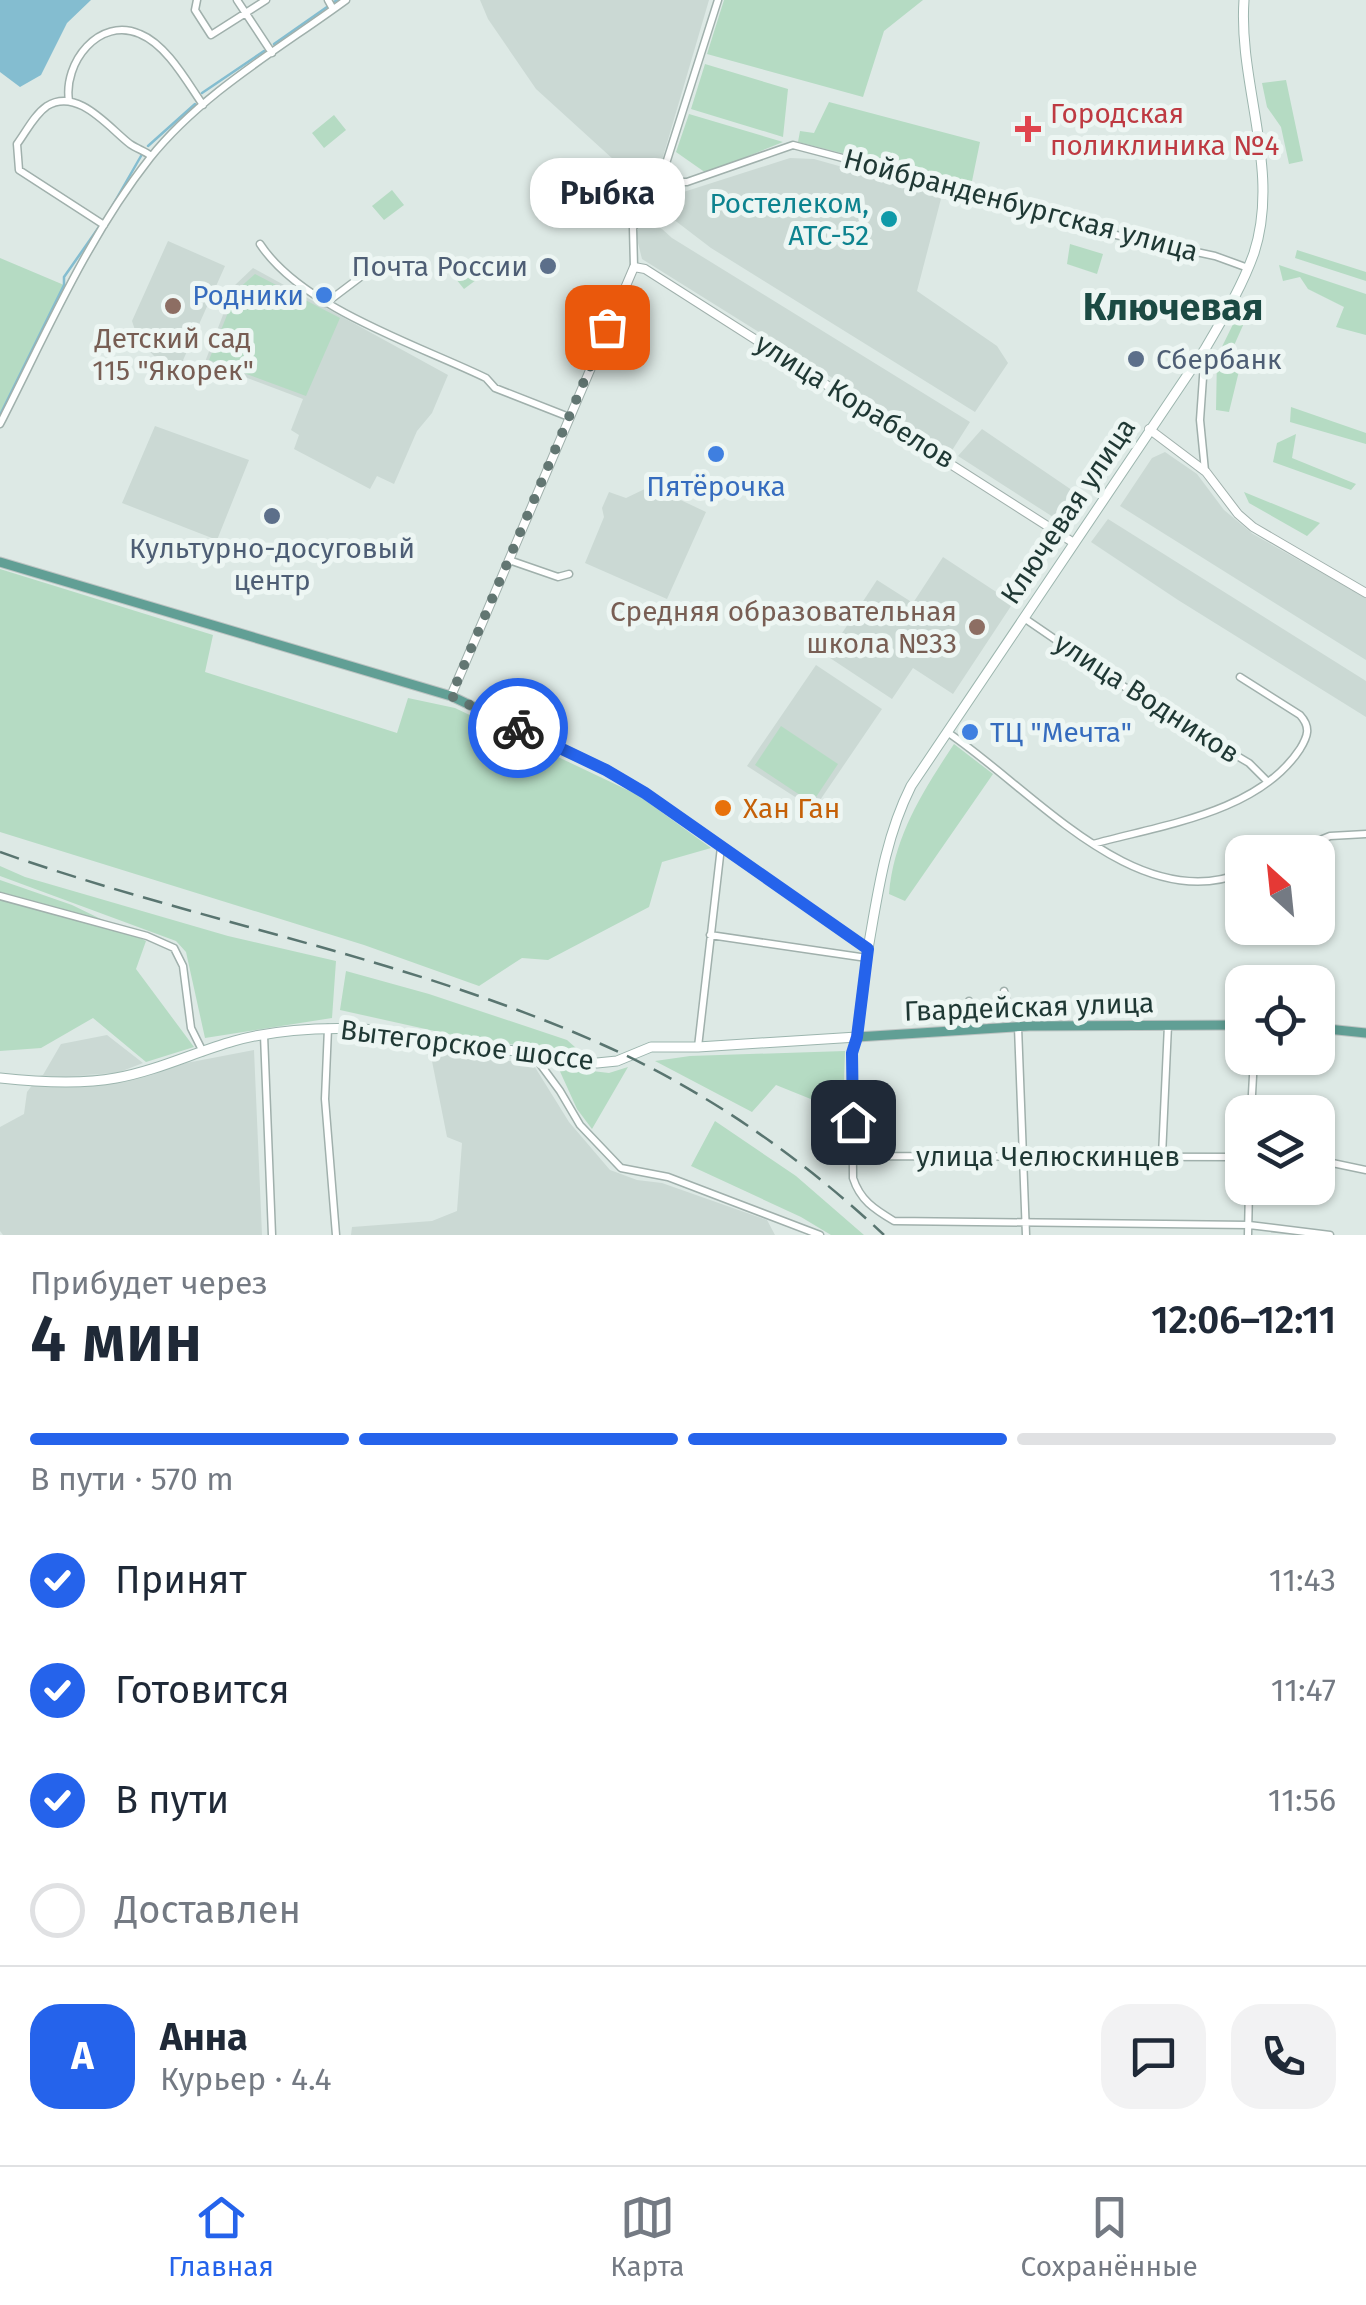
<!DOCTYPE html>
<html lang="ru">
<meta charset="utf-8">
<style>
:root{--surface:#fff;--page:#f2f2f3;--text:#1f2937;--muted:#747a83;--line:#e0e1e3;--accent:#2563eb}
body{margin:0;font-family:"Fira Sans",sans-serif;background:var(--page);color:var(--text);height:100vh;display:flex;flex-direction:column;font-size:38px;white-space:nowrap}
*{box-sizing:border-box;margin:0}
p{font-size:32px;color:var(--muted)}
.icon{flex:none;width:55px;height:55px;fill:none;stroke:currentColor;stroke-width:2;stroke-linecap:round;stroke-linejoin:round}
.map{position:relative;height:1235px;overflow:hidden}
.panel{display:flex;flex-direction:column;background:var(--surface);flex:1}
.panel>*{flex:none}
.needle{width:65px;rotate:333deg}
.fabs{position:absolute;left:1225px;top:835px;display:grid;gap:20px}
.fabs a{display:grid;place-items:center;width:110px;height:110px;border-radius:20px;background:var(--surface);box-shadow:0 2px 8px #0004;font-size:50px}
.pin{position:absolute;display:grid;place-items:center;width:85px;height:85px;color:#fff;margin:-42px;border-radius:20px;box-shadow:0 5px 15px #0006}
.courier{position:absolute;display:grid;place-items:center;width:100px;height:100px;margin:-50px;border:8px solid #2563eb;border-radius:50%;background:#fff;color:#222;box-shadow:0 2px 12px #0007}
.bubble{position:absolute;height:70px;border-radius:30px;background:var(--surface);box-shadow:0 2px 8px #0004;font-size:32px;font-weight:600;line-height:70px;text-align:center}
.head em{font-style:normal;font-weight:600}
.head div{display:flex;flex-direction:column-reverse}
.head{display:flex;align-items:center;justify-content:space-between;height:170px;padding:0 30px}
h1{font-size:65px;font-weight:600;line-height:75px}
.bar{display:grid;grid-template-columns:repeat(4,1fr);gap:15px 10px;align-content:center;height:120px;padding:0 30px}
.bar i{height:12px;border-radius:8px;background:var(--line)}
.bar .on{background:var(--accent)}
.bar p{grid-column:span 4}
.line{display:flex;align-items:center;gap:25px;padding:0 30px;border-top:2px solid var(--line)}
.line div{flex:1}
.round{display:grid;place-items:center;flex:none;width:105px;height:105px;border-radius:30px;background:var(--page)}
ol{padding:0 30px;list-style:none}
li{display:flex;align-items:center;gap:30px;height:110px}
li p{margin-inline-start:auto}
li .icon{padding:10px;border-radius:50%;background:var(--accent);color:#fff;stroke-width:4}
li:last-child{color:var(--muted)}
li i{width:55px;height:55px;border:5px solid var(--line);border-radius:50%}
.menu{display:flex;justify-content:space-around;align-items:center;height:140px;border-top:2px solid var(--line);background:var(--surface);font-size:28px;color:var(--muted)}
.menu a{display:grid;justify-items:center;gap:5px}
.menu .on{color:var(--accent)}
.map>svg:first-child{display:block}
.built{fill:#cbd9d4}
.green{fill:#b5dbc3}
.water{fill:#84bdd0}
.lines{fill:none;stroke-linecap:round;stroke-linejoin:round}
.stream{stroke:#84bdd0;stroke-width:2.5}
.minor-casing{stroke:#a0b0ac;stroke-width:9}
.tertiary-casing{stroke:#a0b0ac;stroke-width:10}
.secondary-casing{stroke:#9cb5ae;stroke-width:11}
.primary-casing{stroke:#bcc3c2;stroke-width:11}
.minor{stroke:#fff;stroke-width:6}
.tertiary{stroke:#fff;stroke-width:8}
.secondary{stroke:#fff;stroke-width:9}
.primary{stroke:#619f95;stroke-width:9}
.rail{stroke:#597570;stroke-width:2.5;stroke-dasharray:20 10;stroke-linecap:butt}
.done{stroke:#627672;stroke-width:10;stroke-dasharray:0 18}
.route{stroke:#2563eb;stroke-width:12}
.health-dot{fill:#e0444e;stroke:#edf6f3;stroke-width:4}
.culture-dot{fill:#0f9aa8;stroke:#edf6f3;stroke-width:4}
.service-dot{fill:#5c6f8a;stroke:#edf6f3;stroke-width:4}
.shop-dot{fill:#3f7fe0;stroke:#edf6f3;stroke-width:4}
.education-dot{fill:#8d6e63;stroke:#edf6f3;stroke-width:4}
.food-dot{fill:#e8710a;stroke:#edf6f3;stroke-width:4}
.labels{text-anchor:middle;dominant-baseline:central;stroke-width:10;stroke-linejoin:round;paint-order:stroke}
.health-label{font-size:28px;fill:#be3a42;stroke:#edf6f3;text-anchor:start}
.culture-label{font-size:28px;fill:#0d838f;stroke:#edf6f3;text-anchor:end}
.street-label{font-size:28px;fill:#1f3834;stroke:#edf6f3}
.service-label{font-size:28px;fill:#4e5e75;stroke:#edf6f3;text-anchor:end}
.shop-label{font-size:28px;fill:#366cbe;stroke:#edf6f3;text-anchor:end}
.education-label{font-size:28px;fill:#785e54;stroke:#edf6f3}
.food-label{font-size:28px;fill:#c56008;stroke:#edf6f3;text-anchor:start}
.district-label{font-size:38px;font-weight:bold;fill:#1b4a43;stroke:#edf6f3}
</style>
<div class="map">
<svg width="1366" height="1235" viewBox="0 0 1366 1235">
<rect width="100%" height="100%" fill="#dde9e5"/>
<path class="built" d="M480,0H709L660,167L647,190L536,89L488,19Z
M790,158L814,159L942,195L917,291L997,346L1008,363L975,412L711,248L660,209L661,203L671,196Z
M641,218L652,220L672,238L970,422L951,452L642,259L636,235Z
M168,241L225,266L180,367L155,357L138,339L132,321Z
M253,268L448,375L432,413L417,431L394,484L377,476L370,489L294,449L299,435L291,430L303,399L205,362L234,286Z
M155,426L249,460L217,540L122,503Z
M982,429L1085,499L1064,524L958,456Z
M1165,452L1197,474L1224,510L1253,534L1366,598V660L1120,506L1152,458Z
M651,486L706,512L667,599L585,563L604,517L602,508L609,492L626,498Z
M1108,519L1366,681V717L1178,600L1091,542Z
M943,557L1013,603L953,694L913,668L892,699L827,656L877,580L913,603Z
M816,665L882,709L814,809L747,766Z
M107,1035L143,1063L117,1073L69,1076L134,1073L254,1050L262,1235H3L0,1231V1127L24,1114L27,1092L39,1076L43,1075L61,1044Z
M430,1051L533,1064L569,1122L610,1170L637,1180L662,1183L767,1220L775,1235H351L352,1227L432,1221L457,1211L462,1143L447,1137Z"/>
<path class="green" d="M724,0H923L884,31L863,97L707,54Z
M705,64L788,89L783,137L691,109Z
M1286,80L1303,161L1289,164L1281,127L1267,107L1262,83Z
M829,102L980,142L971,186L798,142L800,131L814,133Z
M689,114L783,142L706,173L676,152Z
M334,115L346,130L324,148L312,133Z
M392,190L404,205L384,220L372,206Z
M1070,244L1103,254L1097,274L1067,264Z
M1297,250L1366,272V281L1295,258Z
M0,258L64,285L0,415Z
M472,259L484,274L464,289L452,274Z
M1279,265L1366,294V335L1336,327L1344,307L1308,289L1300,277L1283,281Z
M255,274L340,318L306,396L209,360L237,290Z
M1238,314L1244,323L1228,359L1239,371L1229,412L1216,410L1217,357Z
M1291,407L1366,433V444L1290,422Z
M1296,434L1292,458L1356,484L1351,490L1273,462L1277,443Z
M1244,492L1320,523L1307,536L1249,503Z
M0,569L213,635L205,672L397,733L408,698L455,708L638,795L711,848L662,862L649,907L548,960L522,958L479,986L364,945L0,832Z
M781,726L838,764L812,803L755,765Z
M954,744L993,774L905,901L889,894C894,836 923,791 954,744Z
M0,866L25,877L228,936L336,961L332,1018L205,1038L186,952L176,941L0,876Z
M0,880L72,905L146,941L136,969L194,1047L146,1062L93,1018L41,1048L0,1051Z
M346,971L429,994L567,1040L585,1056L448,1034L340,1010Z
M845,1051L843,1112L776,1085L752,1112L655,1061L690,1056Z
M558,1067L609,1073L628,1067L592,1129L577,1109Z
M715,1121L796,1176L864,1235H831L801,1217L691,1166Z"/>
<path class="water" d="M0,0H91L67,23L41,75L20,87L0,72Z"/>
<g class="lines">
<path class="stream" d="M274,44L337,0
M202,93L264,51
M148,146L195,104
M110,210L141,156
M0,415L64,285V277L99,227"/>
<g class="minor-casing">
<path id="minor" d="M197,0L195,10L211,35L266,0
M237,0L272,53
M328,0L333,9
M69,101C63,63 99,16 140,34C167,45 187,82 203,105
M662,176L676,182H687L793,145L976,193L1116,235L1215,256L1248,268
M104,225L19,170L17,144C26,132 34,115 47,106C78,87 109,128 130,144C137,149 145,151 151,156
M260,244C302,308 418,345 486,378L495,388L569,417
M634,267L633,228L662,176L718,0
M326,303L371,269
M607,327L629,342
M0,424C46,334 87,238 150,158C202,93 279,49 346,0
M1205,471L1200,420L1205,349
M509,560L558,577L569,574
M1024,618L1148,703L1249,763L1267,781
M947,732C1030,787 1135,916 1242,873
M1093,844C1161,825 1258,813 1300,749C1308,736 1311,727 1300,715L1240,677
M1291,852L1330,836L1366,834
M0,896L147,936L174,948L183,966L191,1028L203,1052
M710,935L867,958
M1004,991L1009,1007
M969,1001L971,1006H1027L1029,1026
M1018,1027L1026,1235
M328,1028L325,1099L336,1235
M264,1035L272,1235
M857,1037L852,1053L853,1178C860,1200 874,1209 894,1221L1249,1225L1330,1235
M698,1047L721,847
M532,1053L560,1091L580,1125L621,1168L668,1177L820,1235
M1251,1112L1254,1058
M853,1156L1242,1157
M1162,1156L1168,1025
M1318,1160L1366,1170
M1248,1235L1249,1188"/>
</g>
<g class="tertiary-casing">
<path id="tertiary" d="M1149,429L1206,472L1238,514L1253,527L1366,593
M451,696L634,267L645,269L1074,543"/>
</g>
<g class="secondary-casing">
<path id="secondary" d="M868,949C878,892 885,838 911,786L1205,349C1223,318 1242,287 1254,253C1281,170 1238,84 1244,0
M0,1078C37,1082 79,1085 116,1078C156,1071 195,1052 234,1041C277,1029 320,1027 364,1029L597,1063L617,1061L651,1047H698L857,1037"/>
</g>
<g class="primary-casing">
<path id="primary" d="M0,562L451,696L606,770L645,793L868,949L857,1037L1029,1026L1242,1025
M1318,1028L1366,1033"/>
</g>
<use href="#minor" class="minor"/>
<use href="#tertiary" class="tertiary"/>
<use href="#secondary" class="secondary"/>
<use href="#primary" class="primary"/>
<path class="rail" d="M0,852C198,922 409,958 601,1044C705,1090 801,1157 884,1235"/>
</g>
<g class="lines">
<path class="done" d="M518,728L451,696L607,327"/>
<path class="route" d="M518,728L606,770L645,793L868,949L857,1037L852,1053L853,1122"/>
</g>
<path class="health-dot" d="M1023 114h10v10h10v10h-10v10h-10v-10h-10v-10h10z"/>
<circle class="culture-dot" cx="889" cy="219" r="10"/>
<g class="service-dot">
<circle cx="548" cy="266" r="10"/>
<circle cx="1136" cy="359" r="10"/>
<circle cx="272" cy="516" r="10"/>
</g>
<g class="shop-dot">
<circle cx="324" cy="295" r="10"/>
<circle cx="716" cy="454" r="10"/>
<circle cx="970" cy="732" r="10"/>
</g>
<g class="education-dot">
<circle cx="173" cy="306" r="10"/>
<circle cx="977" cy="627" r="10"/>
</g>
<circle class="food-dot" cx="723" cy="808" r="10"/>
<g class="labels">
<g class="health-label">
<text x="1050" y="113">Городская<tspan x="1050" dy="32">поликлиника №4</tspan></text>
</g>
<g class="culture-label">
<text x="869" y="203">Ростелеком,<tspan x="869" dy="32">АТС-52</tspan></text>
</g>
<g class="street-label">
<text transform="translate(1021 205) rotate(15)">Нойбранденбургская улица</text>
<text transform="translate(855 401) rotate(32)">улица Корабелов</text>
<text transform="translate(1068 511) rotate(-56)">Ключевая улица</text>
<text transform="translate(1147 698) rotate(33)">улица Водников</text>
<text transform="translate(1029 1007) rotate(-2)">Гвардейская улица</text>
<text transform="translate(467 1045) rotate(7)">Вытегорское шоссе</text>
<text x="1048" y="1156">улица Челюскинцев</text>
</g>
<g class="service-label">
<text x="528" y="266">Почта России</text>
<text x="1156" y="359" text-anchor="start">Сбербанк</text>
<text x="272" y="548" text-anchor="middle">Культурно-досуговый<tspan x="272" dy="32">центр</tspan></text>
</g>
<g class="shop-label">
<text x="304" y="295">Родники</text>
<text x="716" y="486" text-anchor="middle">Пятёрочка</text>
<text x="990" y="732" text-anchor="start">ТЦ "Мечта"</text>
</g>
<g class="education-label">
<text x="173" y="338">Детский сад<tspan x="173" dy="32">115 "Якорек"</tspan></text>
<text x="957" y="611" text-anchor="end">Средняя образовательная<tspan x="957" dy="32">школа №33</tspan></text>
</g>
<g class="food-label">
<text x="743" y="808">Хан Ган</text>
</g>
<g class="district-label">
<text x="1173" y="307">Ключевая</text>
</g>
</g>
</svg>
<div class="fabs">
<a><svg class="needle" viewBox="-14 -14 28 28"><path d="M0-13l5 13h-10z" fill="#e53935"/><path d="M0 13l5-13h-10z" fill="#747a83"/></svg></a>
<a><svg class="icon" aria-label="locate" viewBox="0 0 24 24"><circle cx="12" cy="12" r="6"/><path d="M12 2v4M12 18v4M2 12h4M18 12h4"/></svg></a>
<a><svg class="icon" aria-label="layers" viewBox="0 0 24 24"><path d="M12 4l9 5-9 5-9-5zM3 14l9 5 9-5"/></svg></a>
</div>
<div class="pin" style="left:607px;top:327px;background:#ea580c"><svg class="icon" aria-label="bag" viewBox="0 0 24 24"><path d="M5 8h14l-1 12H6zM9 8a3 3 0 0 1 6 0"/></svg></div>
<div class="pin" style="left:853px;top:1122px;background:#1f2937"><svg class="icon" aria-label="home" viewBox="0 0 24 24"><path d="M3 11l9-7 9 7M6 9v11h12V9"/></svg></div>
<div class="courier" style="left:518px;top:728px"><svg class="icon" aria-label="bike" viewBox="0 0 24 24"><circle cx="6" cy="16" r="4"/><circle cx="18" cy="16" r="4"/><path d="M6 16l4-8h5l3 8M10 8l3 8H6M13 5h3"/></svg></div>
<div class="bubble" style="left:530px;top:158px;width:155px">Рыбка</div>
</div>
<section class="panel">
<div class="head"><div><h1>4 мин</h1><p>Прибудет через</p></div><em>12:06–12:11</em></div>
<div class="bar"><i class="on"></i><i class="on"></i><i class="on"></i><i></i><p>В пути · 570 m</p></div>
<ol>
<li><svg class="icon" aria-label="check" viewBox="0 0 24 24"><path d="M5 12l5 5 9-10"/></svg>Принят<p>11:43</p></li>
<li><svg class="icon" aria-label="check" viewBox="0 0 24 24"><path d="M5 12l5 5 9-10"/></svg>Готовится<p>11:47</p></li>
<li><svg class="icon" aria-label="check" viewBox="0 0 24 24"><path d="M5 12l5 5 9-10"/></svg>В пути<p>11:56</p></li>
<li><i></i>Доставлен</li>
</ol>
<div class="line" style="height:180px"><b class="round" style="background:var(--accent);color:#fff">А</b><div><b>Анна</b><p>Курьер · 4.4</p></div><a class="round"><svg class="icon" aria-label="chat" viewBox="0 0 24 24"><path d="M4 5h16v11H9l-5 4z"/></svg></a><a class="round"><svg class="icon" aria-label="phone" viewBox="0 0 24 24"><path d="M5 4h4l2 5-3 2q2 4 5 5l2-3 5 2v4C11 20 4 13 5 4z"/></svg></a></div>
</section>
<nav class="menu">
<a class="on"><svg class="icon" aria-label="home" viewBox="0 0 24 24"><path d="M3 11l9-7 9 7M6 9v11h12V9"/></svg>Главная</a>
<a><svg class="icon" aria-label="map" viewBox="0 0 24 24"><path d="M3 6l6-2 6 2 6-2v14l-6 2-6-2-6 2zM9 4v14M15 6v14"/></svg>Карта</a>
<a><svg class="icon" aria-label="saved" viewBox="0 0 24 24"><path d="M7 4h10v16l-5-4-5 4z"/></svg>Сохранённые</a>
</nav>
